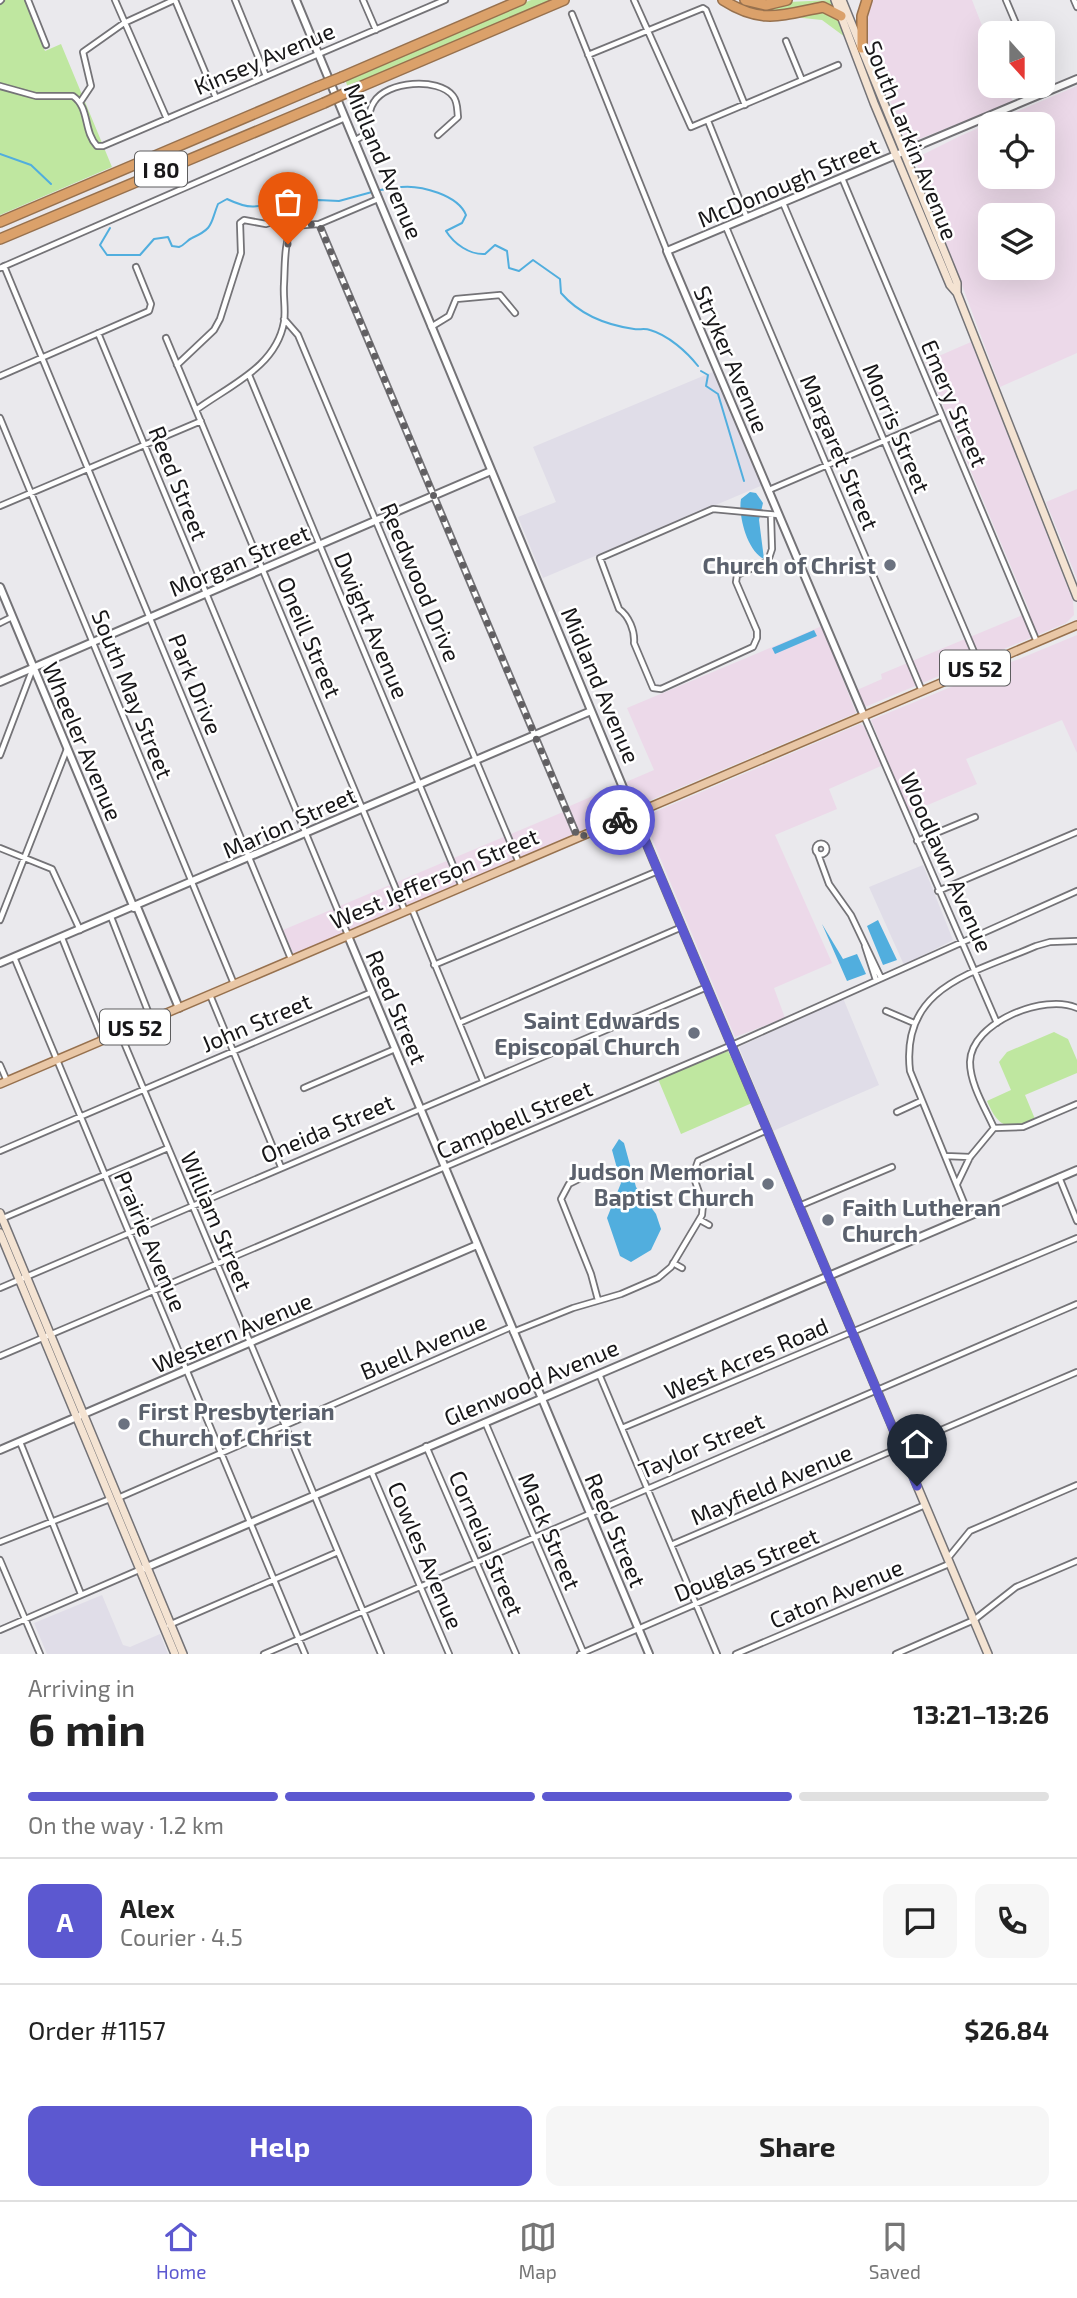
<!DOCTYPE html>
<meta charset="utf-8">
<style>
:root{--surface:#fff;--page:#f6f6f6;--text:#222;--muted:#767676;--line:#e0e0e0;--accent:#5c58d0}
body{margin:0;font-family:"Exo 2",sans-serif;background:var(--page);color:var(--text);height:100vh;display:flex;flex-direction:column;font-size:26px;white-space:nowrap}
*{box-sizing:border-box;margin:0}
p{font-size:23px;color:var(--muted)}
.icon{flex:none;width:38px;height:38px;fill:none;stroke:currentColor;stroke-width:2;stroke-linecap:round;stroke-linejoin:round}
.map{position:relative;height:1654px;overflow:hidden}
.details{display:flex;flex-direction:column;background:var(--surface);flex:1}
.details>*{flex:none}
.needle{width:46px;rotate:159deg}
.buttons{position:absolute;left:978px;top:21px;display:grid;gap:14px}
.buttons a{display:grid;place-items:center;width:77px;height:77px;border-radius:14px;background:var(--surface);box-shadow:0 7px 28px #0002;font-size:35px}
.pin{position:absolute;display:grid;place-items:center;width:60px;height:60px;color:#fff;margin:-72px -30px;border-radius:50% 50% 50% 0;rotate:-45deg;box-shadow:0 0 7px #0007}
.pin .icon{rotate:45deg}
.courier{position:absolute;display:grid;place-items:center;width:70px;height:70px;margin:-35px;border:5px solid #5c58d0;border-radius:50%;background:#fff;color:#222;box-shadow:0 2px 9px #0007}
.headline em{font-style:normal;font-weight:700}
.headline div{display:flex;flex-direction:column-reverse}
.headline{display:flex;align-items:center;justify-content:space-between;height:119px;padding:0 28px}
h1{font-size:46px;font-weight:700;line-height:52px}
.bar{display:grid;grid-template-columns:repeat(4,1fr);gap:10px 7px;align-content:center;height:84px;padding:0 28px}
.bar i{height:9px;border-radius:5px;background:var(--line)}
.bar .on{background:var(--accent)}
.bar p{grid-column:span 4}
.line{display:flex;align-items:center;gap:18px;padding:0 28px;border-top:2px solid var(--line)}
.line div{flex:1}
.round{display:grid;place-items:center;flex:none;width:74px;height:74px;border-radius:14px;background:var(--page)}
.cta{display:flex;gap:14px;margin-top:auto;padding:14px 28px}
.cta a{flex:1;height:80px;border-radius:14px;background:var(--accent);color:#fff;font-size:28px;font-weight:700;line-height:80px;text-align:center}
.cta a+a{background:var(--page);color:var(--text)}
.tab-bar{display:flex;justify-content:space-around;align-items:center;height:98px;border-top:2px solid var(--line);background:var(--surface);font-size:19px;color:var(--muted)}
.tab-bar a{display:grid;justify-items:center;gap:4px}
.tab-bar .on{color:var(--accent)}
.map>svg:first-child{display:block}
.commercial{fill:#ecd9e9;fill-rule:evenodd}
.built{fill:#e0dde8}
.green{fill:#bfe7a0}
.water{fill:#51aede}
.lines{fill:none;stroke-linecap:round;stroke-linejoin:round}
.stream{stroke:#51aede;stroke-width:2}
.minor-casing{stroke:#747377;stroke-width:8}
.tertiary-casing{stroke:#747377;stroke-width:10}
.secondary-casing{stroke:#747377;stroke-width:10}
.primary-casing{stroke:#97714e;stroke-width:10}
.motorway-casing{stroke:#97714e;stroke-width:12}
.minor{stroke:#fff;stroke-width:4.5}
.tertiary{stroke:#fff;stroke-width:6}
.secondary{stroke:#f4e3d2;stroke-width:7}
.primary{stroke:#e9c7a6;stroke-width:7}
.motorway{stroke:#dba16a;stroke-width:9}
.motorway-bridge-casing{stroke:#97714e;stroke-width:12;stroke-linecap:butt}
.motorway-bridge{stroke:#dba16a;stroke-width:9}
.done{stroke:#626063;stroke-width:7;stroke-dasharray:0 12.6}
.route{stroke:#5c58d0;stroke-width:9}
.worship-dot{fill:#6b7280;stroke:#fff;stroke-width:2.5}
.labels{text-anchor:middle;dominant-baseline:central;stroke-width:5;stroke-linejoin:round;paint-order:stroke}
.shield{fill:#fff;stroke:#5d5d5e;stroke-width:2}
.shield-label{font-size:21px;font-weight:bold;fill:#181719}
.street-label{font-size:23px;fill:#181719;stroke:#fff}
.worship-label{font-size:23px;font-weight:bold;fill:#5b616d;stroke:#fff;text-anchor:end}
</style>
<div class="map">
<svg width="1077" height="1654" viewBox="0 0 1077 1654">
<rect width="100%" height="100%" fill="#eae9ed"/>
<path class="commercial" d="M873,0H972L990,46V86H1007L1013,102L922,138L906,141L865,36L866,13Z
M1077,86V353L1000,387L916,162L920,156L960,136ZM990,124H1043V177H990ZM990,215H1043V268H990Z
M971,342L1073,601L1074,615L1066,623L865,707L857,690L882,679L881,674L1030,612L925,362Z
M1077,489V579L1046,502Z
M822,626L856,713L639,805L636,804L626,782L654,770L627,708Z
M1077,635V753L1062,720L966,759L977,784L909,813L871,720Z
M860,724L864,726L881,766L829,789L837,809L775,835L832,963L774,988L785,1018L735,1037L643,817Z
M618,785L628,808L627,811L294,955L283,930L563,812V809Z"/>
<path class="built" d="M715,371L763,485L543,578L518,517L556,502L533,447Z
M923,865L953,940L904,965L869,887Z
M843,998L879,1085L773,1131L739,1047Z
M102,1595L123,1645L130,1647L160,1634L168,1654H47L34,1623Z"/>
<path class="green" d="M5,0H25L45,51L61,44L112,167L0,215V2Z
M531,0H556L348,88L345,79Z
M728,0L746,4L831,0L845,37L822,20L756,13Z
M1054,1032L1068,1039L1077,1060V1073L1025,1095L1035,1119C1008,1130 999,1129 987,1101L1011,1090L999,1062L1007,1052Z
M728,1051L752,1103L681,1134L658,1079Z"/>
<path class="water" d="M750,492L756,493L763,503L759,520L764,559C747,551 738,515 741,499Z
M814,630L817,636L775,654L772,648Z
M878,920L897,960L883,965L867,926Z
M822,924L843,959L857,954L866,974L847,981Z
M619,1139L624,1143L636,1187L656,1214L661,1229L651,1250L631,1262L620,1256L607,1218L621,1183L612,1150Z"/>
<g class="lines">
<path class="stream" d="M0,154L31,165L51,184
M378,190C386,190 393,187 401,187C421,185 458,195 466,215L462,223L446,231C454,244 470,255 485,254L495,245L507,251L509,268L519,271L533,260L560,279L561,293C580,315 606,325 634,329C639,330 645,328 650,330C668,335 687,352 698,366
M110,228L100,245L107,255H140L154,239L168,237L172,246L179,247C185,245 187,240 192,238C214,228 210,224 218,204L227,199C248,209 259,210 280,196L298,205L318,200L339,201L372,192
M701,371L708,375L706,386L718,394L744,481"/>
<g class="minor-casing">
<path id="minor" d="M28,0L46,45
M115,0L167,119
M175,0L216,98
M235,0L266,76
M363,0L376,30
M634,0L691,127L838,65
M1006,0L1020,33
M1074,0L1077,7
M0,1L1,0
M572,14L667,251
M786,41L802,80
M588,55L703,8L706,10L745,105
M0,86L36,96H73C90,108 83,131 97,146H103L445,0
M81,101L91,86L83,52L124,23L174,0
M708,121L747,218
M354,141L366,134C368,124 368,110 374,102C387,81 438,77 453,96C458,102 457,110 458,117L438,135
M842,178L1037,642
M783,203L980,666
M319,224L578,838
M726,227L922,691
M4,266L291,959
M0,268L345,118
M284,319L298,335L519,863
M431,327L449,316L456,299L500,295L515,313
M98,333L348,935
M166,338L405,911
M177,365L214,330L220,319L241,253L240,223L244,220L266,224L278,220L292,226
M249,375L462,887
M0,376L149,311L151,304L136,267
M196,410C230,385 276,367 284,322C286,310 283,297 284,284C285,266 284,243 292,226L319,224L378,199
M0,418L234,984
M769,490L942,416
M0,506L201,421
M771,517L772,549L768,561L737,575L736,582L757,631V638L753,647L661,689L653,688L634,643C635,631 629,616 619,609L600,558L713,509L779,515
M0,623L12,617
M864,716L997,1023
M0,755L33,668
M917,841L975,817
M815.5 849a5.5 5.5 0 1 1 11 0a5.5 5.5 0 1 1-11 0Z
M0,848L52,869L80,930
M818,854L829,884L851,915L881,978
M938,891L1077,832
M412,909L483,1081
M111,917L151,1019
M0,920L67,749
M62,938L103,1040
M865,946L876,980
M14,957L305,1654
M434,965L658,871
M210,995L281,1167
M886,1011L914,1023
M459,1023L682,927
M120,1033L381,1654
M0,1065L7,1081
M304,1088L395,1049
M897,1112L921,1101
M994,1128C985,1108 970,1084 970,1062C971,1022 1045,993 1077,1008
M994,1128L1023,1127L1077,1104
M0,1151L372,992
M945,1156L970,1157
M670,1174L693,1175
M587,1175L569,1184L561,1199L591,1274L598,1300
M1059,1177L1077,1221
M957,1184L970,1157L994,1128
M799,1206L892,1167
M969,1215L910,1071C900,986 974,973 1036,946L1050,942L1077,941
M1,1219L168,1148
M700,1220L709,1225
M673,1263L682,1268
M0,1288L707,987
M513,1332L573,1308L621,1294L658,1278L671,1267L702,1215L703,1204L693,1175L698,1161L767,1130
M0,1356L732,1045L1077,891
M599,1374L717,1654
M485,1422L584,1654
M622,1428L1077,1238
M20,1442L81,1594
M426,1446L516,1654
M371,1471L449,1654
M118,1498L511,1327
M0,1542L110,1499
M671,1545L1077,1372
M948,1558L970,1531L1077,1485
M0,1560L40,1654
M169,1625L338,1552
M0,1630L139,1570
M264,1654L1077,1304
M580,1654L925,1505
M736,1654L949,1564
M896,1654L974,1620L1016,1587L1077,1561"/>
</g>
<g class="tertiary-casing">
<path id="tertiary" d="M296,0L634,814
M0,587L134,908
M0,682L491,471
M864,716L667,251L1077,79
M137,907L179,1008
M348,936L649,1654
M0,963L591,711
M0,1450L477,1245
M140,1570L1077,1170"/>
</g>
<g class="secondary-casing">
<path id="secondary" d="M835,0L874,103L950,285L957,293
M842,0L957,283V293L1077,597
M634,814L988,1654
M0,1213L183,1654
M0,1233L175,1654"/>
</g>
<g class="primary-casing">
<path id="primary" d="M0,1084L1077,625"/>
</g>
<g class="motorway-casing">
<path id="motorway" d="M723,0C762,25 782,15 823,7L841,16
M745,0L766,5L787,0
M862,48V16L867,0
M342,77L521,0
M348,92L564,0
M0,222L317,87
M0,239L324,103"/>
</g>
<use href="#minor" class="minor"/>
<use href="#tertiary" class="tertiary"/>
<use href="#secondary" class="secondary"/>
<use href="#primary" class="primary"/>
<use href="#motorway" class="motorway"/>
<g class="motorway-bridge-casing">
<path id="motorway-bridge" d="M317,87L342,77
M324,103L348,92"/>
</g>
<use href="#motorway-bridge" class="motorway-bridge"/>
</g>
<g class="lines">
<path class="done" d="M288,244L292,226L319,224L578,838L620,820"/>
<path class="route" d="M620,820L634,814L917,1486"/>
</g>
<g class="worship-dot">
<circle cx="890" cy="565" r="7"/>
<circle cx="694" cy="1033" r="7"/>
<circle cx="768" cy="1184" r="7"/>
<circle cx="828" cy="1220" r="7"/>
<circle cx="124" cy="1424" r="7"/>
</g>
<g class="labels">
<g class="shield">
<rect x="135" y="151.5" width="52" height="35" rx="5"/>
<rect x="940" y="650.5" width="70" height="35" rx="5"/>
<rect x="100" y="1009.5" width="70" height="35" rx="5"/>
</g>
<g class="shield-label">
<text x="161" y="169">I 80</text>
<text x="975" y="668">US 52</text>
<text x="135" y="1027">US 52</text>
</g>
<g class="street-label">
<text transform="translate(264 58) rotate(-23)">Kinsey Avenue</text>
<text transform="translate(912 140) rotate(68)">South Larkin Avenue</text>
<text transform="translate(384 161) rotate(67)">Midland Avenue</text>
<text transform="translate(788 182) rotate(-23)">McDonough Street</text>
<text transform="translate(732 359) rotate(67)">Stryker Avenue</text>
<text transform="translate(955 403) rotate(67)">Emery Street</text>
<text transform="translate(897 428) rotate(67)">Morris Street</text>
<text transform="translate(840 452) rotate(67)">Margaret Street</text>
<text transform="translate(179 483) rotate(68)">Reed Street</text>
<text transform="translate(239 560) rotate(-23)">Morgan Street</text>
<text transform="translate(421 582) rotate(67)">Reedwood Drive</text>
<text transform="translate(372 625) rotate(67)">Dwight Avenue</text>
<text transform="translate(310 637) rotate(67)">Oneill Street</text>
<text transform="translate(196 684) rotate(68)">Park Drive</text>
<text transform="translate(601 685) rotate(67)">Midland Avenue</text>
<text transform="translate(133 694) rotate(68)">South May Street</text>
<text transform="translate(83 741) rotate(67)">Wheeler Avenue</text>
<text transform="translate(289 822) rotate(-24)">Marion Street</text>
<text transform="translate(947 862) rotate(66)">Woodlawn Avenue</text>
<text transform="translate(434 878) rotate(-23)">West Jefferson Street</text>
<text transform="translate(397 1007) rotate(67)">Reed Street</text>
<text transform="translate(256 1022) rotate(-23)">John Street</text>
<text transform="translate(514 1119) rotate(-23)">Campbell Street</text>
<text transform="translate(327 1128) rotate(-23)">Oneida Street</text>
<text transform="translate(217 1221) rotate(67)">William Street</text>
<text transform="translate(151 1241) rotate(67)">Prairie Avenue</text>
<text transform="translate(232 1332) rotate(-23)">Western Avenue</text>
<text transform="translate(423 1346) rotate(-23)">Buell Avenue</text>
<text transform="translate(746 1358) rotate(-23)">West Acres Road</text>
<text transform="translate(531 1382) rotate(-23)">Glenwood Avenue</text>
<text transform="translate(701 1445) rotate(-23)">Taylor Street</text>
<text transform="translate(771 1484) rotate(-23)">Mayfield Avenue</text>
<text transform="translate(616 1530) rotate(67)">Reed Street</text>
<text transform="translate(550 1531) rotate(67)">Mack Street</text>
<text transform="translate(487 1543) rotate(67)">Cornelia Street</text>
<text transform="translate(426 1555) rotate(67)">Cowles Avenue</text>
<text transform="translate(746 1564) rotate(-23)">Douglas Street</text>
<text transform="translate(836 1593) rotate(-23)">Caton Avenue</text>
</g>
<g class="worship-label">
<text x="876" y="565">Church of Christ</text>
<text x="680" y="1020">Saint Edwards<tspan x="680" dy="26">Episcopal Church</tspan></text>
<text x="754" y="1171">Judson Memorial<tspan x="754" dy="26">Baptist Church</tspan></text>
<text x="842" y="1207" text-anchor="start">Faith Lutheran<tspan x="842" dy="26">Church</tspan></text>
<text x="138" y="1411" text-anchor="start">First Presbyterian<tspan x="138" dy="26">Church of Christ</tspan></text>
</g>
</g>
</svg>
<div class="buttons">
<a><svg class="needle" viewBox="-14 -14 28 28"><path d="M0-13l5 13h-10z" fill="#e53935"/><path d="M0 13l5-13h-10z" fill="#767676"/></svg></a>
<a><svg class="icon" aria-label="locate" viewBox="0 0 24 24"><circle cx="12" cy="12" r="6"/><path d="M12 2v4M12 18v4M2 12h4M18 12h4"/></svg></a>
<a><svg class="icon" aria-label="layers" viewBox="0 0 24 24"><path d="M12 4l9 5-9 5-9-5zM3 14l9 5 9-5"/></svg></a>
</div>
<div class="pin" style="left:288px;top:244px;background:#ea580c"><svg class="icon" aria-label="bag" viewBox="0 0 24 24"><path d="M5 8h14l-1 12H6zM9 8a3 3 0 0 1 6 0"/></svg></div>
<div class="pin" style="left:917px;top:1486px;background:#1f2937"><svg class="icon" aria-label="home" viewBox="0 0 24 24"><path d="M3 11l9-7 9 7M6 9v11h12V9"/></svg></div>
<div class="courier" style="left:620px;top:820px"><svg class="icon" aria-label="bike" viewBox="0 0 24 24"><circle cx="6" cy="16" r="4"/><circle cx="18" cy="16" r="4"/><path d="M6 16l4-8h5l3 8M10 8l3 8H6M13 5h3"/></svg></div>
</div>
<section class="details">
<div class="headline"><div><h1>6 min</h1><p>Arriving in</p></div><em>13:21–13:26</em></div>
<div class="bar"><i class="on"></i><i class="on"></i><i class="on"></i><i></i><p>On the way · 1.2 km</p></div>
<div class="line" style="height:126px"><b class="round" style="background:var(--accent);color:#fff">A</b><div><b>Alex</b><p>Courier · 4.5</p></div><a class="round"><svg class="icon" aria-label="chat" viewBox="0 0 24 24"><path d="M4 5h16v11H9l-5 4z"/></svg></a><a class="round"><svg class="icon" aria-label="phone" viewBox="0 0 24 24"><path d="M5 4h4l2 5-3 2q2 4 5 5l2-3 5 2v4C11 20 4 13 5 4z"/></svg></a></div>
<div class="line" style="height:91px"><div>Order #1157</div><b>$26.84</b></div>
<div class="cta"><a>Help</a><a>Share</a></div>
</section>
<nav class="tab-bar">
<a class="on"><svg class="icon" aria-label="home" viewBox="0 0 24 24"><path d="M3 11l9-7 9 7M6 9v11h12V9"/></svg>Home</a>
<a><svg class="icon" aria-label="map" viewBox="0 0 24 24"><path d="M3 6l6-2 6 2 6-2v14l-6 2-6-2-6 2zM9 4v14M15 6v14"/></svg>Map</a>
<a><svg class="icon" aria-label="saved" viewBox="0 0 24 24"><path d="M7 4h10v16l-5-4-5 4z"/></svg>Saved</a>
</nav>
